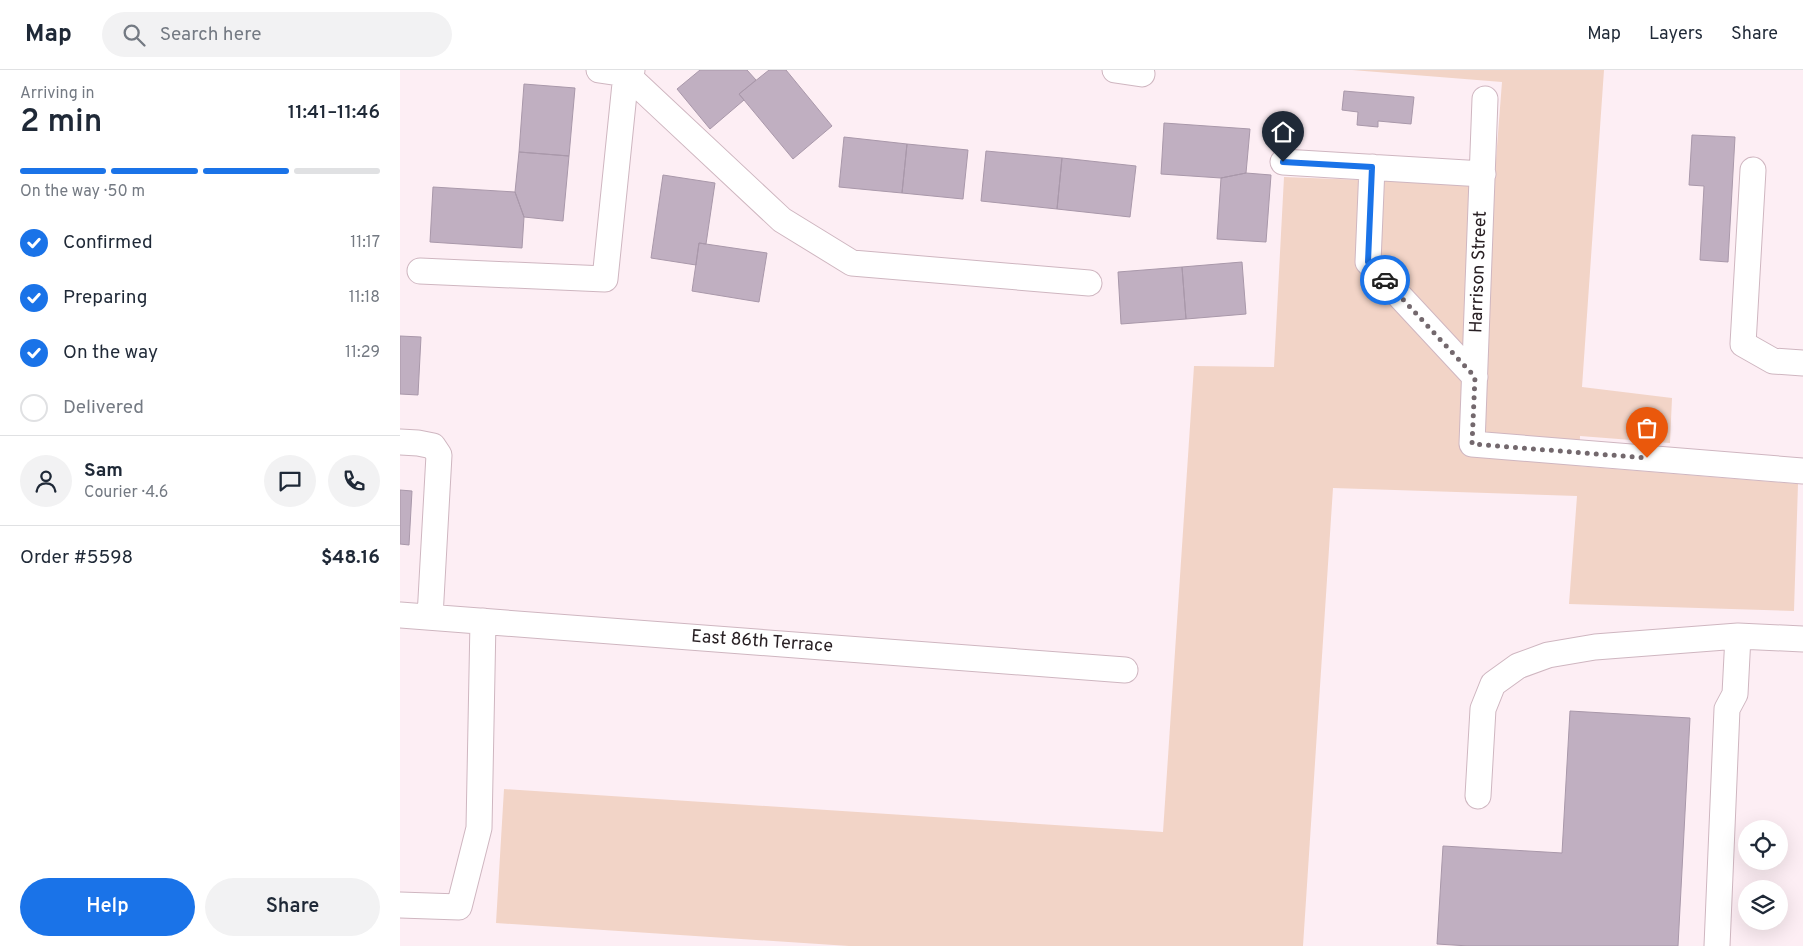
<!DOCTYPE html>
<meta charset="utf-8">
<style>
:root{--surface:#fff;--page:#f2f2f3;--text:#1f2937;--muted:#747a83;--line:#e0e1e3;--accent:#1a73e8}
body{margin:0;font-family:Overpass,sans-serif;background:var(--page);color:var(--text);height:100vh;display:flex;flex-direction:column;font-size:19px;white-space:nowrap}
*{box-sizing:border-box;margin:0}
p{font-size:16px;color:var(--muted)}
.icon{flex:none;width:28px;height:28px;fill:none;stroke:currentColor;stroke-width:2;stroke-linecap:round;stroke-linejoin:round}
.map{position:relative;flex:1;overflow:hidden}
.drawer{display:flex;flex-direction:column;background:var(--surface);width:400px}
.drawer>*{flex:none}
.controls{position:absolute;left:1338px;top:750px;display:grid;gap:10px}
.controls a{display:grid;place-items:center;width:50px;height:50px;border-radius:50%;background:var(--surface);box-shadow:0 5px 20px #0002;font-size:25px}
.pin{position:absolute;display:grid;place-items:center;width:42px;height:42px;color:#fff;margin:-51px -21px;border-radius:50% 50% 50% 0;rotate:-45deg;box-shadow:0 0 5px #0007}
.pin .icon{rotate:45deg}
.courier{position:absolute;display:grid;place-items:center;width:50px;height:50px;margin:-25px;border:4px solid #1a73e8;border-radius:50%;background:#fff;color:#222;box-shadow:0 1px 6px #0007}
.headline em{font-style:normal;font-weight:600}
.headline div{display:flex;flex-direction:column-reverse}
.headline{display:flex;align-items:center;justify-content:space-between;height:85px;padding:0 20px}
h1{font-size:32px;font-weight:600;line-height:38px}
.bar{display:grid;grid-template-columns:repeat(4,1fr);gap:8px 5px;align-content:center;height:60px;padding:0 20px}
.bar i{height:6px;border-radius:4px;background:var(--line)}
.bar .current{background:var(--accent)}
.bar p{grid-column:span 4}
.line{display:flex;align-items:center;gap:12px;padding:0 20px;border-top:1px solid var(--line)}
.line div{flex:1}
.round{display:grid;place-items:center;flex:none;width:52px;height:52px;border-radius:26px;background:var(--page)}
ol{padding:0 20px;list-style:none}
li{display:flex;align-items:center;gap:15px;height:55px}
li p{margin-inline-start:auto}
li .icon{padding:5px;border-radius:50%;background:var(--accent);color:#fff;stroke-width:4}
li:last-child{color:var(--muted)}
li i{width:28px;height:28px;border:2px solid var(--line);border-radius:50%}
.button{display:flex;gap:10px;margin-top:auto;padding:10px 20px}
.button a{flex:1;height:58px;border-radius:30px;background:var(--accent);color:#fff;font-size:20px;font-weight:600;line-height:58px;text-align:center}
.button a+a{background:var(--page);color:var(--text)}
header{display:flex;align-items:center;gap:30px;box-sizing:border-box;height:70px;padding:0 25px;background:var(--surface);border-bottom:1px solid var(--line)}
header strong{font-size:24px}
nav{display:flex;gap:28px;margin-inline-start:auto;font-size:18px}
.search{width:350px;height:45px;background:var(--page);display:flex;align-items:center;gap:12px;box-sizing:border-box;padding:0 18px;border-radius:28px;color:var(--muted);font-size:19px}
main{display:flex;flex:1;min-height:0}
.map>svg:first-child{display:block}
.green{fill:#f2d4c7}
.building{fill:#c0afc1;stroke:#a998aa}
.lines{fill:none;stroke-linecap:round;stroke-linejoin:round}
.minor-casing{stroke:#cfb6c0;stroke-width:27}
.minor{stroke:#fff;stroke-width:25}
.done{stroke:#73686d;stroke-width:5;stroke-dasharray:0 9}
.route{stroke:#1a73e8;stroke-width:6}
.labels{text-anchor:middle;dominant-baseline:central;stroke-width:4.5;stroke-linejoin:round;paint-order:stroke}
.street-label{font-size:18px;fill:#292024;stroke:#fff}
</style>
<header>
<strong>Map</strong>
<div class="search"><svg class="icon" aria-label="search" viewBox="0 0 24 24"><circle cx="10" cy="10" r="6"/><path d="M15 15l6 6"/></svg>Search here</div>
<nav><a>Map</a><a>Layers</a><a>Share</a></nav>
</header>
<main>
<section class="drawer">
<div class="headline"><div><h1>2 min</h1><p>Arriving in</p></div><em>11:41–11:46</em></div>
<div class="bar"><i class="current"></i><i class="current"></i><i class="current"></i><i></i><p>On the way · 50 m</p></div>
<ol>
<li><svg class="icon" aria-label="check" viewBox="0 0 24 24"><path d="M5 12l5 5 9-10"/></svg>Confirmed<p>11:17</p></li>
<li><svg class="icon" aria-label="check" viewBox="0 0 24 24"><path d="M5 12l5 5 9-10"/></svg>Preparing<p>11:18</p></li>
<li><svg class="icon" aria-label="check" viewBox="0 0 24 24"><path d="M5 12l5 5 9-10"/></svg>On the way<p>11:29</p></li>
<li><i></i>Delivered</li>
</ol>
<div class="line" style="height:90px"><a class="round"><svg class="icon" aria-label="person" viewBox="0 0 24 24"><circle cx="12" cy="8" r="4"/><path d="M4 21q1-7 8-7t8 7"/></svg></a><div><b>Sam</b><p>Courier · 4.6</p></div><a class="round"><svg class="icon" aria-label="chat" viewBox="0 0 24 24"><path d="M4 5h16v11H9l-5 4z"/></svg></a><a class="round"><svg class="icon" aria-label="phone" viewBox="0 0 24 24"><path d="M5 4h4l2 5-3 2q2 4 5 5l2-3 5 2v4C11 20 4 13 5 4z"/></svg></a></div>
<div class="line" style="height:65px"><div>Order #5598</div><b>$48.16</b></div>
<div class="button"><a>Help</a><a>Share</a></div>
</section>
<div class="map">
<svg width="1403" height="876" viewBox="0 0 1403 876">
<rect width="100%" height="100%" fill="#fdeef4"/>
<path class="green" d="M952,0H1204L1182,317L1272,328L1270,373L1180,366L1179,396L1398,414L1394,541L1169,534L1177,426L933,418L903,876H449L96,853L104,719L763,762L794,296L874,297L884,107L1094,115L1102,12Z"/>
<path class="building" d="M300,0H347L356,10L339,24L344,30L310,59L277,19Z
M369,0H386L432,56L393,89L339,24Z
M124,14L175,18L169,86L119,82Z
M944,21L1014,27L1011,54L978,51V57L957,55L958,42L942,40Z
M764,53L850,59L846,103L821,108L761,104Z
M1292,65L1335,67L1328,192L1300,190L1304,116L1289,115Z
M444,67L507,74L502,123L439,117Z
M507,74L568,80L563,129L502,123Z
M586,81L662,88L657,139L581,131Z
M119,82L169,86L163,151L124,147L115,122Z
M662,88L736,96L730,147L657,139Z
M846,103L871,105L866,172L817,169L821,108Z
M263,105L315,113L306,174L299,173L296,195L251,188Z
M33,117L115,122L124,147L122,178L30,172Z
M299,173L367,183L359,232L292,221Z
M842,192L846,244L786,249L782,197Z
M782,197L786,249L721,254L718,202Z
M0,266L21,267L18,325L0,324Z
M0,420L12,421L9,475L0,474Z
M1170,641L1290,648L1278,876H1069L1037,874L1043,776L1162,783Z"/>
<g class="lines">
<g class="minor-casing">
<path id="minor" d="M199,0L226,4L382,150L452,193L689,213
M715,0L742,4
M1085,29L1072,374L1403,401
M883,92L1083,104
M972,97L968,192L1075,307
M1353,100L1343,274L1373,291L1403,293
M20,201L205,209L226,4L232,0
M0,372L18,373L33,376L39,385L30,547
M0,545L725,600
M1338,566L1403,569
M1078,726L1083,639L1093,614L1118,596L1148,585L1195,577L1338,566L1335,624L1327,639L1317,876
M0,835L59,837L79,758L83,551"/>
</g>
<use href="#minor" class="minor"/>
</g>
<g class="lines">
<path class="done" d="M985,210L1075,307L1072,374L1247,388"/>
<path class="route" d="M883,92L972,97L968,192L985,210"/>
</g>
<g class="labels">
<g class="street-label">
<text transform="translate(1079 202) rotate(-88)">Harrison Street</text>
<text transform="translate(362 572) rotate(4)">East 86th Terrace</text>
</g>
</g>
</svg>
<div class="controls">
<a><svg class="icon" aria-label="locate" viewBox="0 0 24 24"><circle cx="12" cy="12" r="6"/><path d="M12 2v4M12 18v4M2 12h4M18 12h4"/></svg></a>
<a><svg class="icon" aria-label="layers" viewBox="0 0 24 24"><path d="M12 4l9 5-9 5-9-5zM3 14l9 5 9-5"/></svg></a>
</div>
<div class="pin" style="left:1247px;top:388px;background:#ea580c"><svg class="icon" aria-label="bag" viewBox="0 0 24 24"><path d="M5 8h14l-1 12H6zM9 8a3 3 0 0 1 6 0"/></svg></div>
<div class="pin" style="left:883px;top:92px;background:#1f2937"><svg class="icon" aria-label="home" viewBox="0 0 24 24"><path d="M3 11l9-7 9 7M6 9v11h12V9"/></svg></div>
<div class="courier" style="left:985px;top:210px"><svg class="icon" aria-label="car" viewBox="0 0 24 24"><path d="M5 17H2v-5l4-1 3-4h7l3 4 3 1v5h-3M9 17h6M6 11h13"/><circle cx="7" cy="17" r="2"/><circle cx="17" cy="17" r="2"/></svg></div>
</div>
</main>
